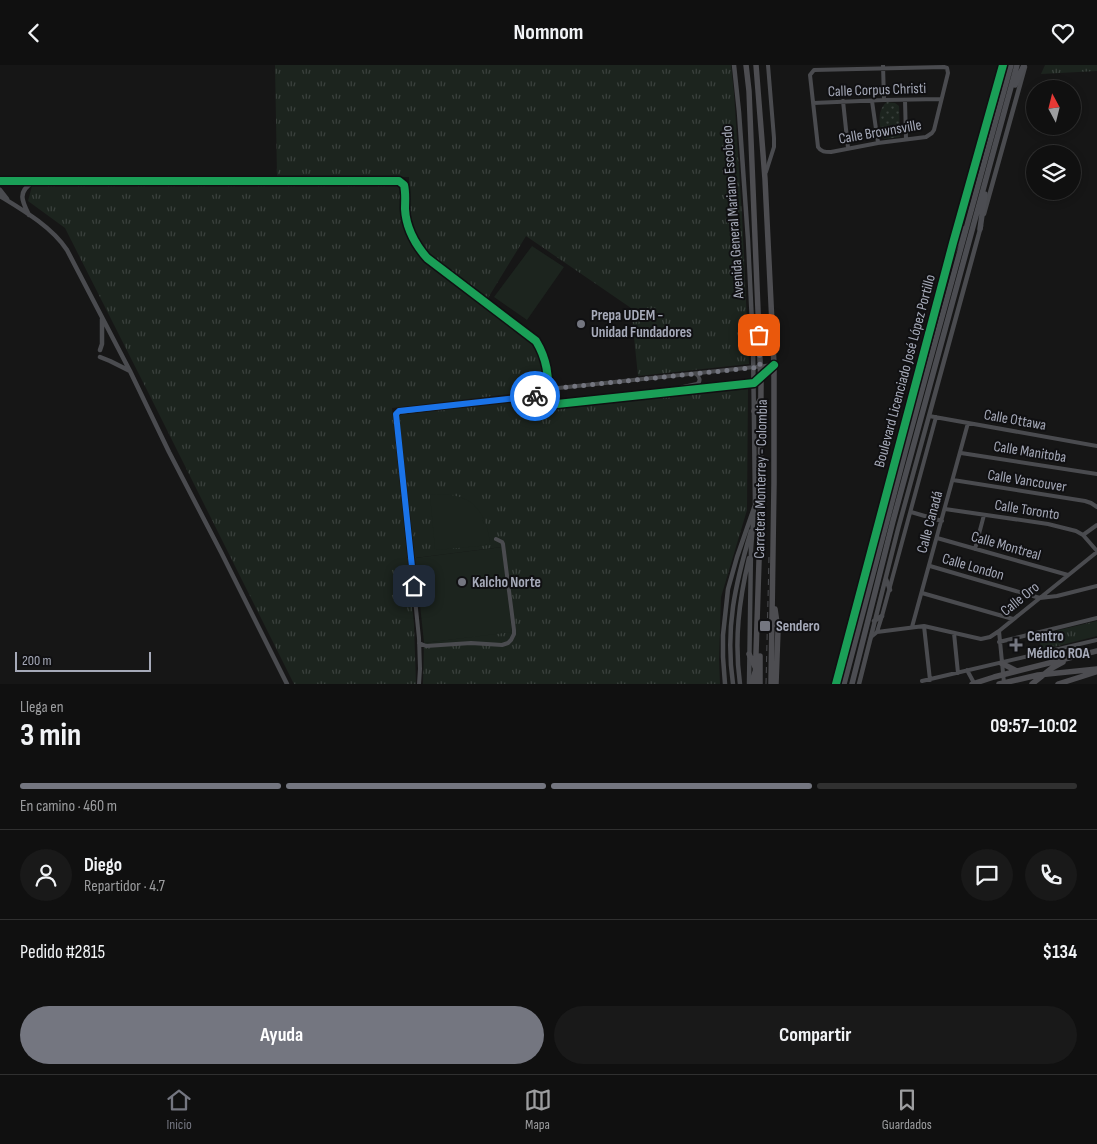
<!DOCTYPE html>
<html lang="es">
<meta charset="utf-8">
<style>
:root{--surface:#101010;--page:#191919;--text:#f1f3f6;--muted:#9c9d9f;--line:#303030;--accent:#747680}
body{margin:0;font-family:"Sofia Sans Condensed",sans-serif;background:var(--page);color:var(--text);height:100vh;display:flex;flex-direction:column;font-size:19px;white-space:nowrap}
*{box-sizing:border-box;margin:0}
p{font-size:16px;color:var(--muted)}
.icon{flex:none;width:28px;height:28px;fill:none;stroke:currentColor;stroke-width:2;stroke-linecap:round;stroke-linejoin:round}
.map{position:relative;height:619px;overflow:hidden}
.drawer{display:flex;flex-direction:column;background:var(--surface);flex:1}
.drawer>*{flex:none}
.needle{width:32px;rotate:353deg}
.buttons{position:absolute;left:1026px;top:15px;display:grid;gap:10px}
.buttons a{display:grid;place-items:center;width:55px;height:55px;border-radius:50%;background:var(--surface);box-shadow:0 2px 8px #0003,0 0 0 1px var(--line);font-size:25px}
.scale{position:absolute;left:15px;bottom:12px;width:136px;box-sizing:border-box;padding-left:5px;border:2px solid #a6aab9;border-top:0;font-size:14px;line-height:18px;white-space:nowrap;color:#a6aab9;-webkit-text-stroke:4px #101012;paint-order:stroke}
.pin{position:absolute;display:grid;place-items:center;width:42px;height:42px;color:#fff;margin:-21px;border-radius:10px;box-shadow:0 2px 8px #0006}
.courier{position:absolute;display:grid;place-items:center;width:50px;height:50px;margin:-25px;border:4px solid #1a73e8;border-radius:50%;background:#fff;color:#222;box-shadow:0 1px 6px #0007}
.headline em{font-style:normal;font-weight:700}
.headline div{display:flex;flex-direction:column-reverse}
.headline{display:flex;align-items:center;justify-content:space-between;height:85px;padding:0 20px}
h1{font-size:32px;font-weight:700;line-height:38px}
.bar{display:grid;grid-template-columns:repeat(4,1fr);gap:8px 5px;align-content:center;height:60px;padding:0 20px}
.bar i{height:6px;border-radius:4px;background:var(--line)}
.bar .current{background:var(--accent)}
.bar p{grid-column:span 4}
.line{display:flex;align-items:center;gap:12px;padding:0 20px;border-top:1px solid var(--line)}
.line div{flex:1}
.round{display:grid;place-items:center;flex:none;width:52px;height:52px;border-radius:26px;background:var(--page)}
.action{display:flex;gap:10px;margin-top:auto;padding:10px 20px}
.action a{flex:1;height:58px;border-radius:30px;background:var(--accent);color:#fff;font-size:20px;font-weight:700;line-height:58px;text-align:center}
.action a+a{background:var(--page);color:var(--text)}
header{display:flex;justify-content:space-between;align-items:center;height:65px;padding:0 20px;background:var(--surface);font-size:22px;font-weight:700}
.tab-bar{display:flex;justify-content:space-around;align-items:center;height:70px;border-top:1px solid var(--line);background:var(--surface);font-size:14px;color:var(--muted)}
.tab-bar a{display:grid;justify-items:center;gap:2px}
.tab-bar .current{color:var(--accent)}
.map>svg:first-child{display:block}
.grass{fill:url(#grass-tufts)}
.park{fill:url(#park-dots)}
.pitch{fill:#1c241e}
.lines{fill:none;stroke-linecap:round;stroke-linejoin:round}
.minor{stroke:#4a4b4f;stroke-width:4}
.tertiary{stroke:#4a4b4f;stroke-width:4.5}
.primary{stroke:#4d4d51;stroke-width:5.5}
.trunk{stroke:#4c4d52;stroke-width:5.5}
.rail{stroke:#4a4b4f;stroke-width:1;stroke-dasharray:6 5;stroke-linecap:butt}
.cycleway-casing{stroke:#101012;stroke-width:11}
.cycleway{stroke:#1a9f57;stroke-width:8}
.done{stroke:#747680;stroke-width:5;stroke-dasharray:0 9}
.route{stroke:#1a73e8;stroke-width:6}
.poi-dot{fill:#747680;stroke:#101012;stroke-width:2}
.labels{text-anchor:middle;dominant-baseline:central;stroke-width:4;stroke-linejoin:round;paint-order:stroke}
.street-label{font-size:15px;fill:#a6aab9;stroke:#101012}
.poi-label{font-size:15px;font-weight:bold;fill:#a6aab9;stroke:#101012;text-anchor:start}
</style>
<header><svg class="icon" aria-label="back" viewBox="0 0 24 24"><path d="M15 5l-7 7 7 7"/></svg>Nomnom<svg class="icon" aria-label="heart" viewBox="0 0 24 24"><path d="M12 20l-8-8c-3-5 5-10 8-4 3-6 11-1 8 4z"/></svg></header>
<div class="map">
<svg width="1097" height="619" viewBox="0 0 1097 619">
<defs>
<pattern id="grass-tufts" width="24" height="20" patternUnits="userSpaceOnUse" patternTransform="scale(1.25)"><rect width="24" height="20" fill="#1c241e"/><path d="M3 7l-1-3M5 7V3M7 7l1-3M15 17l-1-3M17 17v-4M19 17l1-3" fill="none" stroke="#3a413d"/></pattern>
<pattern id="park-dots" width="8" height="8" patternUnits="userSpaceOnUse" patternTransform="scale(1.25)"><rect width="8" height="8" fill="#1c241e"/><path d="M2 2h.1M6 6h.1" fill="none" stroke="#3a413d" stroke-width="1.8" stroke-linecap="round"/></pattern>
</defs>
<rect width="100%" height="100%" fill="#161616"/>
<path class="grass" d="M275,0H731L734,28L742,150L749,299L638,311L631,243L526,171L488,233C460,213 420,193 411,159C407,144 410,127 409,112L277,111Z
M1045,0H1097V6L1041,9Z
M401,119L402,158L412,182L446,213L529,273L542,296L543,325L392,343L414,559L416,619H294L151,333L65,163L28,136L32,121Z
M748,322L747,445L721,532L719,594L720,619H423L424,578L512,566L502,482L415,493L399,350L538,335L549,340Z
M1097,556V571L1042,585L1038,570Z"/>
<path class="park" d="M887,37L895,38L899,41L900,72L884,74C879,63 876,45 887,37Z"/>
<path class="pitch" d="M532,181L564,202L527,255L494,232Z
M443,429C451,430 460,431 467,435C482,443 489,463 490,480L436,485L435,484L430,430Z
M502,482L512,567L424,578L415,493Z"/>
<g class="lines">
<path class="minor" d="M883,0L884,35
M944,2L947,3L948,8L934,65L932,68L926,72L878,78L831,87C825,87 821,87 818,82L810,10L814,5Z
M905,35L906,74
M843,36L848,83
M872,36L878,78
M813,38L884,35L941,34
M766,107L774,82V73L768,0
M0,116H399L404,120C406,128 405,136 405,144C406,163 414,178 427,193L536,276C547,294 549,311 548,332C550,337 552,339 557,339L754,318L774,300
M549,324L774,300
M676,326L683,322L697,319C701,316 700,312 696,309
M929,351L1097,381
M961,388L1097,409
M953,415L1085,436L1091,438L1097,442
M945,444L1048,459L1076,466L1083,470L1097,486
M911,447L942,456
M1083,470L1097,460
M937,473L1068,510
M975,484L984,450
M930,501L1040,533L1057,531L1097,521
M922,528L1013,554
M924,561L930,615
M912,562L968,358
M999,566L1004,618
M877,567L924,561L981,574L990,572L999,566L1097,487
M954,568L958,608
M871,572L877,567L882,551L936,352
M999,577L1097,553
M419,578L426,581L471,578L502,580L508,578L511,575L514,569V565L503,479L502,477L496,474
M967,605L974,618
M922,616L1097,575
M419,619L420,604L419,573L396,349L399,347L548,329"/>
<path class="tertiary" d="M0,125L7,134
M0,131C23,145 52,162 67,185L130,306L169,387L221,487L287,619
M984,149L1025,2
M29,150C22,136 17,127 33,117
M951,187L1003,0
M100,285L102,279V254
M100,292L110,296L130,306
M915,319L927,280L947,204
M886,514L890,525
M874,556L882,551
M725,619L723,592V570L728,524L737,492L755,440L753,279L748,175L739,47L734,0
M733,619C725,563 735,520 751,466
M740,619C734,575 739,536 749,493
M749,619L751,484L754,446
M836,619L911,336
M859,619L898,464L981,161"/>
<path class="primary" d="M746,0L749,26L761,319L760,465L755,619
M756,0L765,114L774,300V418L771,619
M754,346L760,335
M775,544L778,565L776,619
M749,589L756,604L751,619
M1001,598L1017,606
M760,619V591
M972,619L994,612L1097,586
M999,619L1038,610L1097,604
M1032,619L1052,603L1063,597
M1058,619L1096,607"/>
<path class="trunk" d="M1015,20L1024,0
M980,164L985,129
M946,207L962,163
M909,366L916,316
M844,619L908,376L1011,0
M852,619L893,456L1017,0"/>
<path class="rail" d="M766,619L769,492"/>
<g class="cycleway-casing">
<path id="cycleway" d="M0,116H399L404,120C406,128 405,136 405,144C406,163 414,178 427,193L536,276C547,294 549,311 548,332C550,337 552,339 557,339L754,318L774,300
M836,619L953,178L1003,0"/>
</g>
<use href="#cycleway" class="cycleway"/>
</g>
<g class="lines">
<path class="done" d="M535,331L548,330L549,324L760,302L759,270"/>
<path class="route" d="M414,521L396,349L399,346L535,331"/>
</g>
<g class="poi-dot">
<circle cx="581" cy="259" r="5"/>
<circle cx="462" cy="517" r="5"/>
<rect x="759" y="555" width="12" height="12" rx="2.5"/>
<path d="M1013.5 572.5h5v5h5v5h-5v5h-5v-5h-5v-5h5z"/>
</g>
<g class="labels">
<g class="street-label">
<text transform="translate(877 25) rotate(-2)">Calle Corpus Christi</text>
<text transform="translate(880 67) rotate(-10)">Calle Brownsville</text>
<text transform="translate(733 147) rotate(-94)">Avenida General Mariano Escobedo</text>
<text transform="translate(905 306) rotate(-75)">Boulevard Licenciado José López Portillo</text>
<text transform="translate(1015 355) rotate(10)">Calle Ottawa</text>
<text transform="translate(1030 387) rotate(9)">Calle Manitoba</text>
<text transform="translate(761 414) rotate(-89)">Carretera Monterrey - Colombia</text>
<text transform="translate(1027 416) rotate(9)">Calle Vancouver</text>
<text transform="translate(1027 445) rotate(9)">Calle Toronto</text>
<text transform="translate(930 457) rotate(-75)">Calle Canadá</text>
<text transform="translate(1006 481) rotate(16)">Calle Montreal</text>
<text transform="translate(973 502) rotate(16)">Calle London</text>
<text transform="translate(1020 534) rotate(-39)">Calle Oro</text>
</g>
<g class="poi-label">
<text x="591" y="250">Prepa UDEM -<tspan x="591" dy="17">Unidad Fundadores</tspan></text>
<text x="472" y="517">Kalcho Norte</text>
<text x="776" y="561">Sendero</text>
<text x="1027" y="571">Centro<tspan x="1027" dy="17">Médico ROA</tspan></text>
</g>
</g>
</svg>
<div class="buttons">
<a><svg class="needle" viewBox="-14 -14 28 28"><path d="M0-13l5 13h-10z" fill="#e53935"/><path d="M0 13l5-13h-10z" fill="#9c9d9f"/></svg></a>
<a><svg class="icon" aria-label="layers" viewBox="0 0 24 24"><path d="M12 4l9 5-9 5-9-5zM3 14l9 5 9-5"/></svg></a>
</div>
<div class="scale">200 m</div>
<div class="pin" style="left:759px;top:270px;background:#ea580c"><svg class="icon" aria-label="bag" viewBox="0 0 24 24"><path d="M5 8h14l-1 12H6zM9 8a3 3 0 0 1 6 0"/></svg></div>
<div class="pin" style="left:414px;top:521px;background:#1f2937"><svg class="icon" aria-label="home" viewBox="0 0 24 24"><path d="M3 11l9-7 9 7M6 9v11h12V9"/></svg></div>
<div class="courier" style="left:535px;top:331px"><svg class="icon" aria-label="bike" viewBox="0 0 24 24"><circle cx="6" cy="16" r="4"/><circle cx="18" cy="16" r="4"/><path d="M6 16l4-8h5l3 8M10 8l3 8H6M13 5h3"/></svg></div>
</div>
<section class="drawer">
<div class="headline"><div><h1>3 min</h1><p>Llega en</p></div><em>09:57–10:02</em></div>
<div class="bar"><i class="current"></i><i class="current"></i><i class="current"></i><i></i><p>En camino · 460 m</p></div>
<div class="line" style="height:90px"><a class="round"><svg class="icon" aria-label="person" viewBox="0 0 24 24"><circle cx="12" cy="8" r="4"/><path d="M4 21q1-7 8-7t8 7"/></svg></a><div><b>Diego</b><p>Repartidor · 4.7</p></div><a class="round"><svg class="icon" aria-label="chat" viewBox="0 0 24 24"><path d="M4 5h16v11H9l-5 4z"/></svg></a><a class="round"><svg class="icon" aria-label="phone" viewBox="0 0 24 24"><path d="M5 4h4l2 5-3 2q2 4 5 5l2-3 5 2v4C11 20 4 13 5 4z"/></svg></a></div>
<div class="line" style="height:65px"><div>Pedido #2815</div><b>$134</b></div>
<div class="action"><a>Ayuda</a><a>Compartir</a></div>
</section>
<nav class="tab-bar">
<a class="current"><svg class="icon" aria-label="home" viewBox="0 0 24 24"><path d="M3 11l9-7 9 7M6 9v11h12V9"/></svg>Inicio</a>
<a><svg class="icon" aria-label="map" viewBox="0 0 24 24"><path d="M3 6l6-2 6 2 6-2v14l-6 2-6-2-6 2zM9 4v14M15 6v14"/></svg>Mapa</a>
<a><svg class="icon" aria-label="saved" viewBox="0 0 24 24"><path d="M7 4h10v16l-5-4-5 4z"/></svg>Guardados</a>
</nav>
